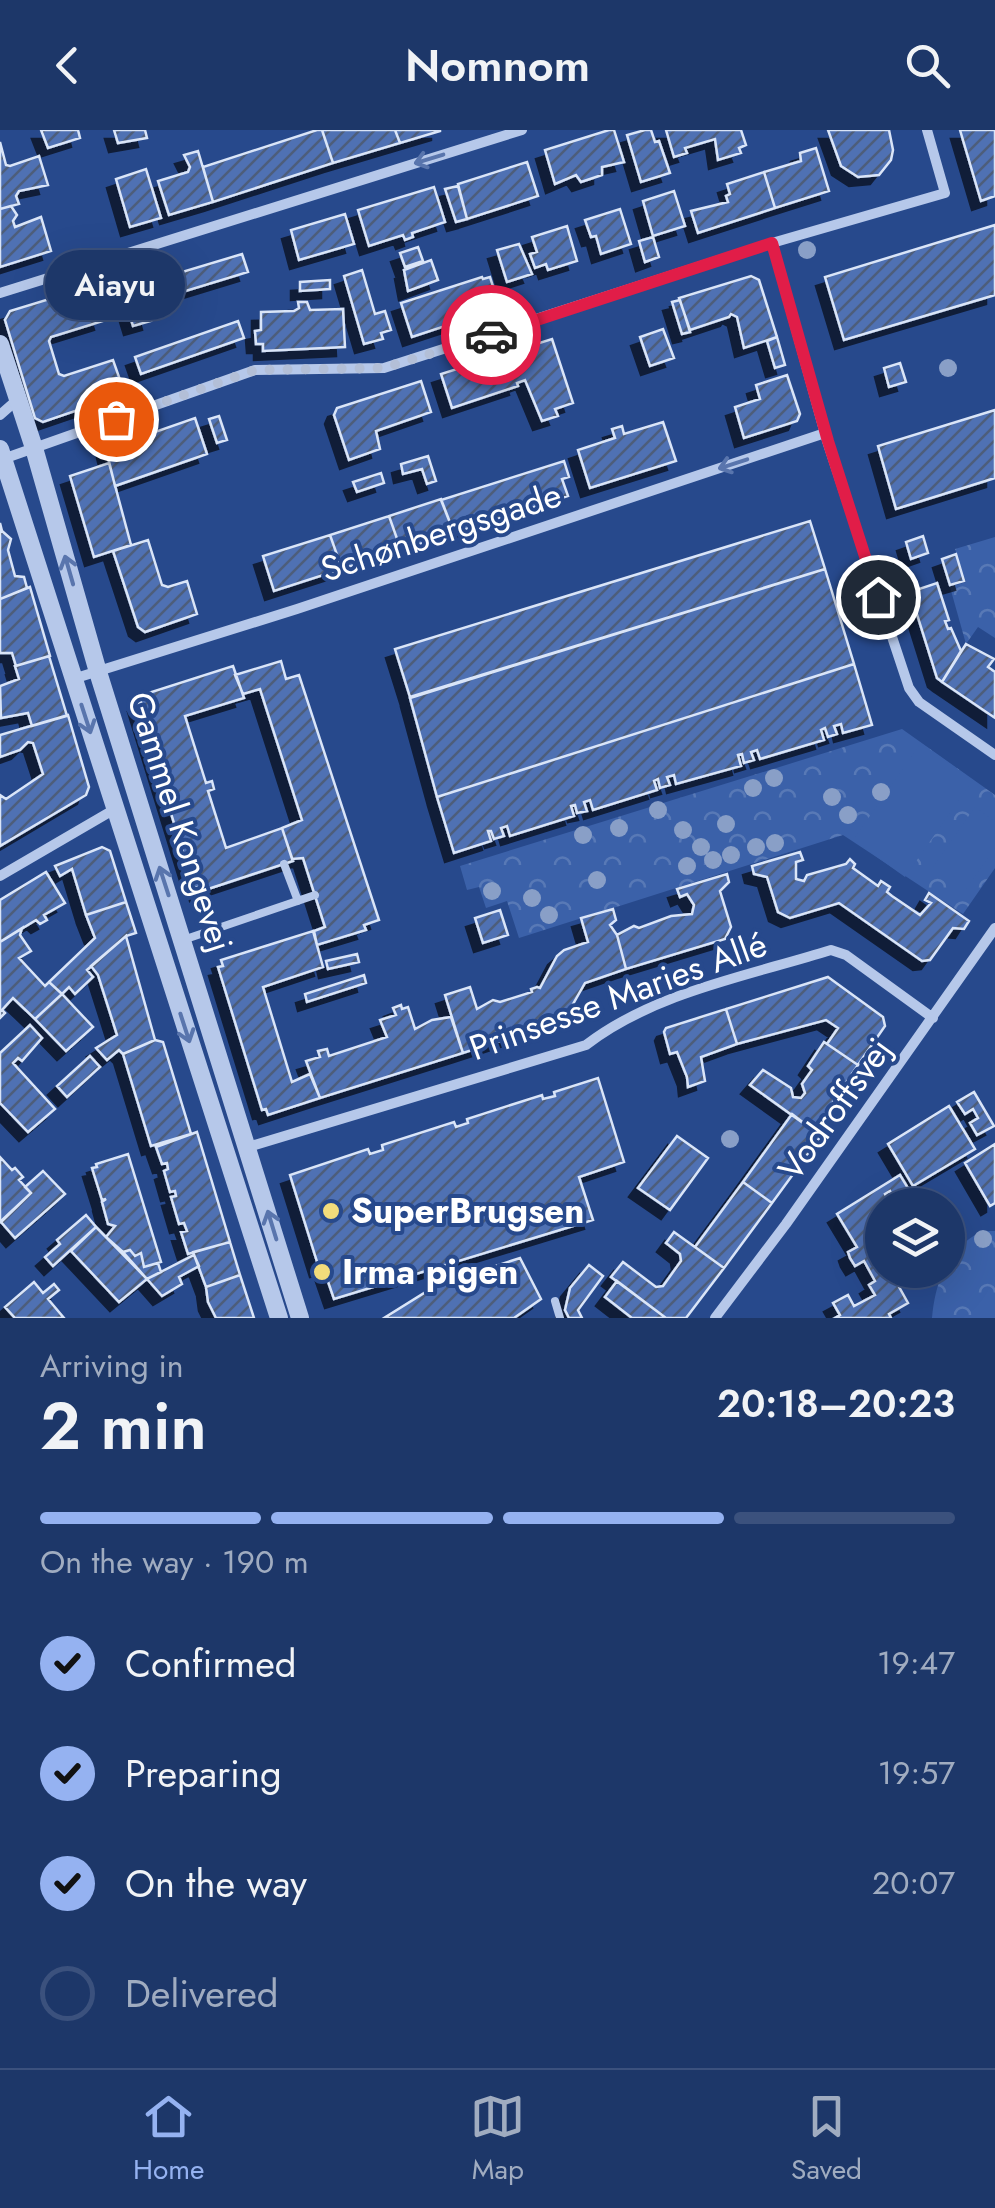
<!DOCTYPE html>
<meta charset="utf-8">
<style>
:root{--surface:#1d3769;--page:#2a4271;--text:#f1f3f6;--muted:#a0acc0;--line:#3b517d;--accent:#95b2f1}
body{margin:0;font-family:Jost,sans-serif;background:var(--page);color:var(--text);height:100vh;display:flex;flex-direction:column;font-size:38px;white-space:nowrap}
*{box-sizing:border-box;margin:0}
p{font-size:32px;color:var(--muted)}
.icon{flex:none;width:55px;height:55px;fill:none;stroke:currentColor;stroke-width:2;stroke-linecap:round;stroke-linejoin:round}
.map{position:relative;height:1188px;overflow:hidden}
.drawer{display:flex;flex-direction:column;background:var(--surface);flex:1}
.drawer>*{flex:none}
.controls{position:absolute;left:865px;top:1058px;display:grid;gap:20px}
.controls a{display:grid;place-items:center;width:100px;height:100px;border-radius:50%;background:var(--surface);box-shadow:0 10px 40px #0002,0 0 0 2px var(--line);font-size:50px}
.pin{position:absolute;display:grid;place-items:center;width:85px;height:85px;color:#fff;margin:-42px;border:5px solid #fff;border-radius:50%;box-shadow:0 2px 10px #0007}
.courier{position:absolute;display:grid;place-items:center;width:100px;height:100px;margin:-50px;border:8px solid #e11d48;border-radius:50%;background:#fff;color:#222;box-shadow:0 2px 12px #0007}
.bubble{position:absolute;height:70px;border-radius:35px;background:var(--surface);box-shadow:0 10px 40px #0002,0 0 0 2px var(--line);font-size:32px;font-weight:600;line-height:70px;text-align:center}
.overview em{font-style:normal;font-weight:600}
.overview div{display:flex;flex-direction:column-reverse}
.overview{display:flex;align-items:center;justify-content:space-between;height:170px;padding:0 40px}
h1{font-size:65px;font-weight:600;line-height:75px}
.bar{display:grid;grid-template-columns:repeat(4,1fr);gap:15px 10px;align-content:center;height:120px;padding:0 40px}
.bar i{height:12px;border-radius:8px;background:var(--line)}
.bar .on{background:var(--accent)}
.bar p{grid-column:span 4}
ol{padding:0 40px;list-style:none}
li{display:flex;align-items:center;gap:30px;height:110px}
li p{margin-inline-start:auto}
li .icon{padding:10px;border-radius:50%;background:var(--accent);color:#111;stroke-width:4}
li:last-child{color:var(--muted)}
li i{width:55px;height:55px;border:5px solid var(--line);border-radius:50%}
header{display:flex;justify-content:space-between;align-items:center;height:130px;padding:0 40px;background:var(--surface);font-size:45px;font-weight:600}
.menu{display:flex;justify-content:space-around;align-items:center;height:140px;border-top:2px solid var(--line);background:var(--surface);font-size:28px;color:var(--muted)}
.menu a{display:grid;justify-items:center;gap:5px}
.menu .on{color:var(--accent)}
.map>svg:first-child{display:block}
.forest{fill:url(#forest-crowns)}
.garden{fill:#3b61a9}
.building{fill:url(#building-hatch);stroke:#dae5f8;stroke-width:2.5;filter:url(#shadow)}
.lines{fill:none;stroke-linecap:round;stroke-linejoin:round}
.service{stroke:#b6c8ea;stroke-width:8}
.minor{stroke:#b6c8ea;stroke-width:10}
.tertiary{stroke:#b6c8ea;stroke-width:18}
.tree{fill:#899fc7}
.oneway{stroke:#5975ad}
.done{stroke:#b3bfd7;stroke-width:10;stroke-dasharray:0 18}
.route{stroke:#e11d48;stroke-width:12}
.poi-dot{fill:#f3dc7b;stroke:#27498c;stroke-width:4}
.labels{text-anchor:middle;dominant-baseline:central;stroke-width:8;stroke-linejoin:round;paint-order:stroke}
.street-label{font-size:35px;fill:#fff;stroke:#27498c}
.poi-label{font-size:35px;font-weight:bold;fill:#fff;stroke:#27498c;text-anchor:start}
</style>
<header><svg class="icon" aria-label="back" viewBox="0 0 24 24"><path d="M15 5l-7 7 7 7"/></svg>Nomnom<svg class="icon" aria-label="search" viewBox="0 0 24 24"><circle cx="10" cy="10" r="6"/><path d="M15 15l6 6"/></svg></header>
<div class="map">
<svg width="995" height="1188" viewBox="0 0 995 1188">
<defs>
<pattern id="forest-crowns" width="20" height="18" patternUnits="userSpaceOnUse" patternTransform="scale(2.5)"><rect width="20" height="18" fill="#3b61a9"/><path d="M2 6a3 3 0 1 1 6 0M12 15a3 3 0 1 1 6 0" fill="none" stroke="#5879b6"/></pattern>
<pattern id="building-hatch" width="6" height="6" patternUnits="userSpaceOnUse" patternTransform="scale(2.5)"><rect width="6" height="6" fill="#4f71b3"/><path d="M-1 1l2-2M0 6l6-6M5 7l2-2" fill="none" stroke="#4d5d7a"/></pattern>
<filter id="shadow"><feDropShadow dx="-9" dy="9" stdDeviation="0" flood-color="#0009"/></filter>
</defs>
<rect width="100%" height="100%" fill="#27498c"/>
<path class="forest" d="M995,407V508L978,497L966,514L950,457L966,452L955,419Z
M902,599L995,665V738L963,784L843,705L519,808L507,771L486,778L479,757L467,760L460,736Z
M982,1101H995V1188H932C935,1152 948,1118 982,1101Z"/>
<path class="garden" d="M921,613L973,650L905,747L853,710Z
M975,677L995,692V718L966,759L933,737Z"/>
<path class="building" d="M41,0H78L80,8L48,18Z
M114,0H145L147,8L118,13Z
M317,0H322L333,33L213,72L203,37Z
M322,0H395L400,13L333,33Z
M395,0H440V1L400,13Z
M609,0H614L624,32L602,37V45L581,52L576,45L555,54L545,20Z
M645,0H651L655,12L659,11L670,43L641,52L627,5Z
M666,0H741L746,15L739,18L741,23L718,30L715,9L685,18L687,23L674,27Z
M828,0H889L893,20L891,30L879,45L858,47L841,36Z
M960,0H995V66L981,71Z
M0,12L6,35L10,36L39,26L48,55L19,61L16,66L19,74L0,79Z
M816,18L829,61L775,78L764,42L801,31L800,23Z
M198,21L213,72L169,85L158,51L188,42L190,37L184,25Z
M527,32L538,66L467,89L458,54Z
M146,39L161,88L130,97L116,49Z
M764,42L775,78L698,103L691,81L728,72L726,66L730,64L727,54Z
M458,56L467,89L456,92L445,59Z
M434,57L445,92L412,103L413,107L405,110L403,105L369,116L358,80Z
M674,61L685,96L653,106L643,71Z
M11,76L17,85L13,91L15,97L41,87L51,121L0,137V79Z
M620,79L631,114L601,124L596,106L591,107L585,90Z
M345,84L354,114L299,130L291,100Z
M995,95V165L844,210L825,147Z
M567,96L577,131L548,140L546,134L535,138L530,124L537,122L532,107Z
M653,107L659,127L645,132L639,111Z
M519,114L532,144L507,152L497,120Z
M418,117L423,131L405,137L400,123Z
M242,124L248,142L146,173L151,191L133,196L122,160Z
M431,130L438,150L408,161L404,140Z
M362,140L375,184L385,181L391,200L381,203L383,209L364,214L344,146Z
M751,146L759,150L777,207L744,218L737,187L731,184L729,187L690,200L679,168Z
M482,147L483,149L490,147L500,178L412,207L401,173Z
M330,150V159L300,161V152Z
M92,156L103,191L51,207L49,211L59,244L64,246L113,230L125,264L43,292L35,288L5,190L10,181Z
M680,170L690,202L682,204L672,172Z
M298,172H307L310,180L343,179L345,217L263,221V214H256L255,201L261,200V182L294,181L299,178Z
M238,191L244,208L141,244L135,227Z
M663,199L674,228L650,236L640,207Z
M777,207L785,235L775,238L767,211Z
M552,209L573,273L555,279L558,286L542,291L525,250L517,253L518,256L452,278L441,244Z
M900,233L906,252L889,257L884,238Z
M787,245L800,284L797,291L744,308L735,277L760,269L756,255Z
M421,251L431,282L376,301L380,319L349,330L334,285L337,278Z
M995,280V348L896,379L878,316Z
M219,286L227,310L217,313L209,289Z
M195,288L207,324L115,356L106,319Z
M663,292L676,331L590,358L578,320L615,308L612,299L622,296L624,304Z
M428,326L436,351L427,354L422,339L403,344L401,334Z
M564,331L569,347L562,349L568,366L454,403L441,370Z
M109,333L131,415L94,427L70,346Z
M381,343L384,353L357,362L353,352Z
M441,369L454,403L401,420L389,386Z
M389,386L401,420L342,439L330,405Z
M810,391L825,439L410,567L395,519Z
M0,393L2,401L11,409L8,420L15,446L24,447L27,458L0,469Z
M330,405L342,439L274,461L263,426Z
M923,406L928,423L911,429L906,412Z
M148,410L162,455L168,457L187,451L197,484L145,502L138,497L113,421Z
M956,424L964,451L950,455L942,429Z
M825,439L854,534L437,667L410,568Z
M937,453L949,490L945,491L948,499L951,498L961,521L942,552L937,548L910,462Z
M30,457L50,526L16,536L12,523H0V469Z
M966,514L994,529L988,537L995,542V588L942,552Z
M49,526L67,586L32,596L28,583L1,588L0,556L19,549L15,536Z
M281,531L286,549L299,545L379,790L364,795L366,800L317,815L314,801L325,797L303,728L292,729L282,698L302,690L260,559L243,564L235,545Z
M854,534L872,595L843,603L841,594L834,596L837,604L828,607L825,598L821,600L824,610L760,629L757,620L751,622L754,630L744,633L742,624L738,625L741,636L676,654L674,645L667,647L670,655L660,658L658,649L654,651L657,660L593,680L590,670L584,672L587,681L577,683L575,675L571,676L574,686L510,706L507,696L501,698L504,706L494,709L491,701H488L491,711L454,723L437,667Z
M233,536L244,568L185,586L206,653L212,651L214,659L208,661L226,718L282,698L293,731L199,762L198,757L194,758L137,573L141,572L139,566Z
M68,585L89,657L86,665L0,716V665L6,669L43,644L33,613L28,612L20,620L0,627V605Z
M102,717L110,721L126,772L86,785L72,739L60,746L55,736Z
M800,722L803,730L796,732V749L804,751L807,745L846,734L850,729L855,734L853,738L878,756L881,751L890,757L887,762L892,766L920,785L931,773L925,770L929,763L969,791L964,799L953,798L930,830L922,831L839,773L790,788L778,782L767,747L754,744L752,736Z
M46,742L65,773L44,785L47,790L40,794L36,790L0,812V770Z
M727,744L729,752L720,761L731,797L725,809L626,839L617,805L634,796L639,798L671,786L692,784L694,775L687,764L680,767L677,759Z
M126,772L136,803L126,806L87,840L93,847L75,864L69,857L62,864L49,852L95,808L86,785Z
M613,779L616,790L610,795L617,805L626,839L585,853L564,890L463,923L445,865L470,857L477,879L493,870L500,872L532,862L531,859L537,857L540,858L557,826L564,820L588,812L581,788Z
M500,780L508,805L483,813L475,788Z
M22,798L20,805L31,821L19,828L45,856L49,852L62,864L35,889L13,868L2,880L5,883L0,888V812Z
M313,801L323,837L263,857L292,952L310,944L320,968L268,985L266,979L262,980L218,837L223,836L221,830Z
M126,806L155,910L123,924L119,920L107,930L96,918L117,905L98,845L91,836Z
M357,824L359,832L328,839L326,831Z
M364,845L366,853L307,872L305,864Z
M828,847L883,887L885,896L858,935L827,914L838,898L826,890L737,914L726,879Z
M62,864L93,897L66,921L35,889Z
M401,875L402,879L408,877L415,899L432,890L451,887L463,923L320,968L306,931L320,927L318,921L327,919L329,926L387,907L380,890L396,885L393,878Z
M726,879L737,914L701,927L705,951L688,957L687,947L677,922L670,924L664,902L666,898Z
M30,895L42,908L22,931L18,928L13,933L55,979L28,1002L0,973V923Z
M155,910L163,912L191,1004L151,1016L123,924Z
M824,912L858,935L825,984L829,990L821,1006L750,955L763,940L791,958L793,967L801,968L805,963L802,954L812,940L808,936Z
M90,926L100,937L67,967L57,956Z
M598,948L624,1032L579,1047L593,1090L334,1169L323,1137L319,1138L290,1045L368,1019L370,1024L383,1020L382,1015L454,992L456,997L468,993L467,989L542,965L543,969L555,966L554,962Z
M974,962L994,996L977,1005L970,993L978,988L973,979L965,984L957,972Z
M949,976L975,1019L913,1056L888,1014Z
M792,984L821,1006L772,1073L743,1052Z
M197,1002L230,1112L188,1124L181,1102L187,1101L184,1093L179,1094L171,1067L176,1066L175,1061L170,1062L164,1041L168,1039L167,1033L162,1034L156,1017Z
M677,1006L708,1028L670,1080L638,1058Z
M995,1014V1073L990,1076L965,1033Z
M128,1024L161,1132L144,1137L141,1123L135,1126L130,1120L123,1122L106,1107L115,1096L108,1094L102,1072L106,1069L102,1070L92,1038L97,1037L96,1034Z
M0,1027L12,1040L15,1038L23,1047L19,1050L31,1063L0,1092Z
M43,1041L65,1064L15,1108L1,1092L31,1063L25,1057Z
M900,1045L908,1058L893,1067L890,1061L885,1064L891,1075H882V1140H923L898,1155L908,1173L889,1184L891,1188H835L840,1185L833,1173L848,1165L854,1176L875,1165L869,1155L875,1151L864,1131L855,1136L850,1128L848,1122L857,1117L837,1084Z
M743,1052L772,1073L724,1138L695,1117Z
M86,1085L96,1097L53,1136L45,1127L60,1114L57,1110Z
M96,1097L147,1149L119,1172L71,1121Z
M674,1102L724,1138L686,1188H666L611,1147L623,1132L656,1157L663,1156L681,1131L680,1124L666,1113Z
M230,1112L240,1145L206,1157L193,1122Z
M130,1120L135,1126L141,1123L144,1137L158,1133L161,1142L147,1149L123,1122Z
M194,1125L199,1136L179,1147L182,1154L162,1166L147,1149Z
M520,1128L541,1169L514,1188H384L437,1155Z
M589,1135L603,1146L578,1180L582,1188H569L565,1180L570,1158Z
M240,1145L254,1188H216L208,1172L206,1157Z
M617,1151L666,1188H632L605,1167Z
M34,1152L43,1163L54,1154L59,1160L48,1169L64,1188H15L5,1177Z"/>
<g class="lines">
<path class="service" d="M284,734L298,771
M183,810L315,765
M555,1171L560,1188"/>
<path class="minor" d="M772,113L827,311L909,558L919,572L995,625
M0,163L522,0
M0,285L17,270
M3,329L255,240L384,238L772,113L945,63L927,0
M73,549L297,479L825,303
M0,746L115,679
M248,1017L586,915C655,862 748,846 831,820L846,825L933,888
M715,1188L786,1094L995,798"/>
<path class="tertiary" d="M0,214L34,318L98,542L300,1188
M0,319L279,1188"/>
</g>
<g class="tree">
<circle cx="807" cy="120" r="9"/>
<circle cx="948" cy="238" r="9"/>
<circle cx="774" cy="648" r="9"/>
<circle cx="753" cy="658" r="9"/>
<circle cx="881" cy="662" r="9"/>
<circle cx="832" cy="667" r="9"/>
<circle cx="658" cy="680" r="9"/>
<circle cx="848" cy="685" r="9"/>
<circle cx="726" cy="694" r="9"/>
<circle cx="619" cy="698" r="9"/>
<circle cx="683" cy="700" r="9"/>
<circle cx="583" cy="705" r="9"/>
<circle cx="775" cy="713" r="9"/>
<circle cx="701" cy="717" r="9"/>
<circle cx="756" cy="717" r="9"/>
<circle cx="731" cy="725" r="9"/>
<circle cx="713" cy="730" r="9"/>
<circle cx="687" cy="736" r="9"/>
<circle cx="597" cy="750" r="9"/>
<circle cx="492" cy="761" r="9"/>
<circle cx="532" cy="768" r="9"/>
<circle cx="549" cy="785" r="9"/>
<circle cx="730" cy="1009" r="9"/>
<circle cx="983" cy="1109" r="9"/>
</g>
<defs><path id="oneway-shaft" d="M-6 0H5M1.5-3L5.5 0L1.5 3" fill="none" stroke-width="1.6" stroke-linecap="round" stroke-linejoin="round" transform="scale(2.5)"/></defs>
<g class="oneway">
<use href="#oneway-shaft" transform="translate(429 29) rotate(163)"/>
<use href="#oneway-shaft" transform="translate(733 334) rotate(162)"/>
<use href="#oneway-shaft" transform="translate(69 440) rotate(-106)"/>
<use href="#oneway-shaft" transform="translate(86 589) rotate(72)"/>
<use href="#oneway-shaft" transform="translate(164 751) rotate(-108)"/>
<use href="#oneway-shaft" transform="translate(185 898) rotate(72)"/>
<use href="#oneway-shaft" transform="translate(272 1095) rotate(-107)"/>
</g>
<g class="lines">
<path class="done" d="M116,289L255,240L384,238L491,205"/>
<path class="route" d="M491,205L772,113L828,311L878,467"/>
</g>
<g class="poi-dot">
<circle cx="331" cy="1081" r="10"/>
<circle cx="322" cy="1142" r="10"/>
</g>
<g class="labels">
<g class="street-label">
<text transform="translate(441 402) rotate(-18)">Schønbergsgade</text>
<text transform="translate(180 692) rotate(72)">Gammel Kongevej</text>
<text transform="translate(618 866) rotate(-20)">Prinsesse Maries Allé</text>
<text transform="translate(835 979) rotate(-54)">Vodroffsvej</text>
</g>
<g class="poi-label">
<text x="351" y="1081">SuperBrugsen</text>
<text x="342" y="1142">Irma pigen</text>
</g>
</g>
</svg>
<div class="controls">
<a><svg class="icon" aria-label="layers" viewBox="0 0 24 24"><path d="M12 4l9 5-9 5-9-5zM3 14l9 5 9-5"/></svg></a>
</div>
<div class="pin" style="left:116px;top:289px;background:#ea580c"><svg class="icon" aria-label="bag" viewBox="0 0 24 24"><path d="M5 8h14l-1 12H6zM9 8a3 3 0 0 1 6 0"/></svg></div>
<div class="pin" style="left:878px;top:467px;background:#1f2937"><svg class="icon" aria-label="home" viewBox="0 0 24 24"><path d="M3 11l9-7 9 7M6 9v11h12V9"/></svg></div>
<div class="courier" style="left:491px;top:205px"><svg class="icon" aria-label="car" viewBox="0 0 24 24"><path d="M5 17H2v-5l4-1 3-4h7l3 4 3 1v5h-3M9 17h6M6 11h13"/><circle cx="7" cy="17" r="2"/><circle cx="17" cy="17" r="2"/></svg></div>
<div class="bubble" style="left:45px;top:120px;width:140px">Aiayu</div>
</div>
<section class="drawer">
<div class="overview"><div><h1>2 min</h1><p>Arriving in</p></div><em>20:18–20:23</em></div>
<div class="bar"><i class="on"></i><i class="on"></i><i class="on"></i><i></i><p>On the way · 190 m</p></div>
<ol>
<li><svg class="icon" aria-label="check" viewBox="0 0 24 24"><path d="M5 12l5 5 9-10"/></svg>Confirmed<p>19:47</p></li>
<li><svg class="icon" aria-label="check" viewBox="0 0 24 24"><path d="M5 12l5 5 9-10"/></svg>Preparing<p>19:57</p></li>
<li><svg class="icon" aria-label="check" viewBox="0 0 24 24"><path d="M5 12l5 5 9-10"/></svg>On the way<p>20:07</p></li>
<li><i></i>Delivered</li>
</ol>
</section>
<nav class="menu">
<a class="on"><svg class="icon" aria-label="home" viewBox="0 0 24 24"><path d="M3 11l9-7 9 7M6 9v11h12V9"/></svg>Home</a>
<a><svg class="icon" aria-label="map" viewBox="0 0 24 24"><path d="M3 6l6-2 6 2 6-2v14l-6 2-6-2-6 2zM9 4v14M15 6v14"/></svg>Map</a>
<a><svg class="icon" aria-label="saved" viewBox="0 0 24 24"><path d="M7 4h10v16l-5-4-5 4z"/></svg>Saved</a>
</nav>
